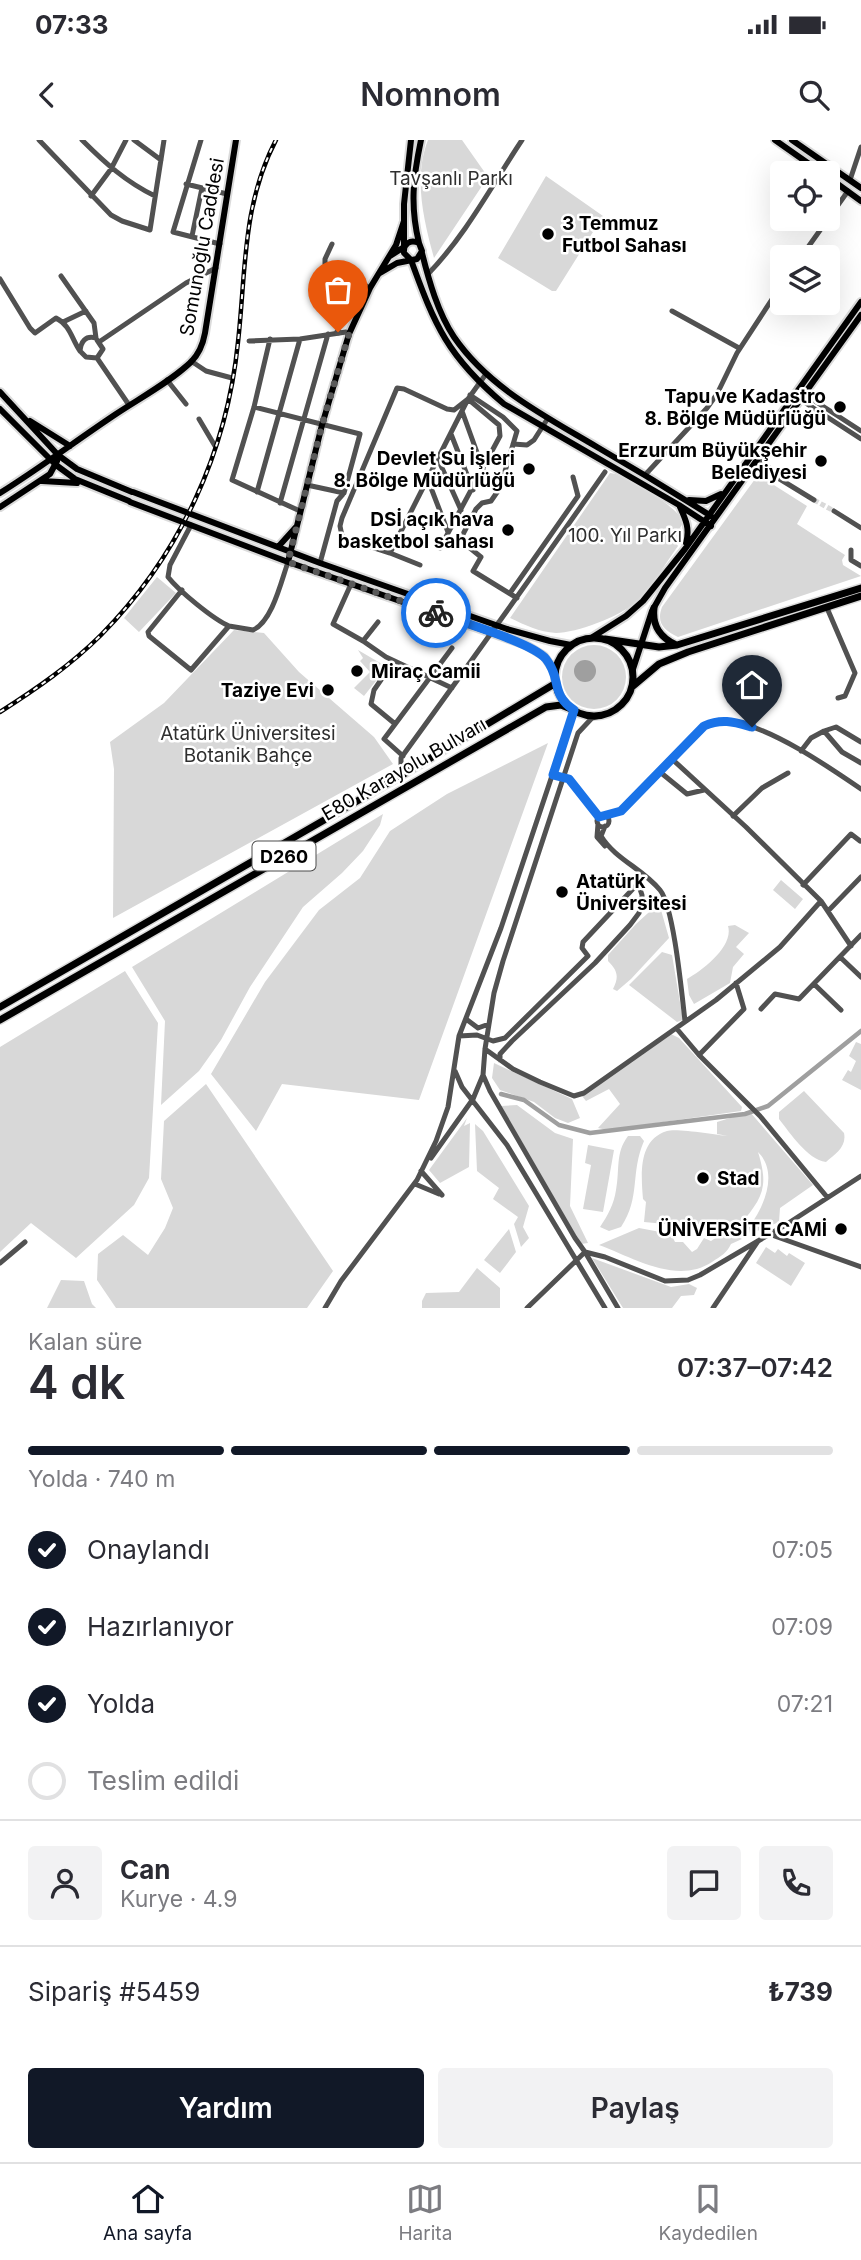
<!DOCTYPE html>
<html lang="tr">
<meta charset="utf-8">
<style>
:root{--surface:#fff;--page:#f2f2f3;--text:#2b2b33;--muted:#7c7c81;--line:#e1e1e2;--accent:#111827}
body{margin:0;font-family:Inter,sans-serif;background:var(--page);color:var(--text);height:100vh;display:flex;flex-direction:column;font-size:26px;white-space:nowrap}
*{box-sizing:border-box;margin:0}
p{font-size:23px;color:var(--muted)}
.icon{flex:none;width:38px;height:38px;fill:none;stroke:currentColor;stroke-width:2;stroke-linecap:round;stroke-linejoin:round}
.map{position:relative;height:1168px;overflow:hidden}
.drawer{display:flex;flex-direction:column;background:var(--surface);flex:1}
.drawer>*{flex:none}
.tools{position:absolute;left:770px;top:21px;display:grid;gap:14px}
.tools a{display:grid;place-items:center;width:70px;height:70px;border-radius:7px;background:var(--surface);box-shadow:0 7px 28px #0002;font-size:35px}
.pin{position:absolute;display:grid;place-items:center;width:60px;height:60px;color:#fff;margin:-72px -30px;border-radius:50% 50% 50% 0;rotate:-45deg;box-shadow:0 0 7px #0007}
.pin .icon{rotate:45deg}
.courier{position:absolute;display:grid;place-items:center;width:70px;height:70px;margin:-35px;border:5px solid #1a73e8;border-radius:50%;background:#fff;color:#222;box-shadow:0 2px 9px #0007}
.overview em{font-style:normal;font-weight:600}
.overview div{display:flex;flex-direction:column-reverse}
.overview{display:flex;align-items:center;justify-content:space-between;height:119px;padding:0 28px}
h1{font-size:46px;font-weight:600;line-height:52px}
.bar{display:grid;grid-template-columns:repeat(4,1fr);gap:10px 7px;align-content:center;height:84px;padding:0 28px}
.bar i{height:9px;border-radius:5px;background:var(--line)}
.bar .current{background:var(--accent)}
.bar p{grid-column:span 4}
.line{display:flex;align-items:center;gap:18px;padding:0 28px;border-top:2px solid var(--line)}
.line div{flex:1}
.round{display:grid;place-items:center;flex:none;width:74px;height:74px;border-radius:7px;background:var(--page)}
ol{padding:0 28px;list-style:none}
li{display:flex;align-items:center;gap:21px;height:77px}
li p{margin-inline-start:auto}
li .icon{padding:7px;border-radius:50%;background:var(--accent);color:#fff;stroke-width:4}
li:last-child{color:var(--muted)}
li i{width:38px;height:38px;border:4px solid var(--line);border-radius:50%}
.action{display:flex;gap:14px;margin-top:auto;padding:14px 28px}
.action a{flex:1;height:80px;border-radius:7px;background:var(--accent);color:#fff;font-size:28px;font-weight:600;line-height:80px;text-align:center}
.action a+a{background:var(--page);color:var(--text)}
.status{display:flex;justify-content:space-between;align-items:center;height:49px;padding:0 35px;background:var(--surface);direction:ltr}
.status svg{height:19px;fill:currentColor}
header{display:flex;justify-content:space-between;align-items:center;height:91px;padding:0 28px;background:var(--surface);font-size:32px;font-weight:600}
.tab-bar{display:flex;justify-content:space-around;align-items:center;height:98px;border-top:2px solid var(--line);background:var(--surface);font-size:19px;color:var(--muted)}
.tab-bar a{display:grid;justify-items:center;gap:4px}
.tab-bar .current{color:var(--accent)}
.map>svg:first-child{display:block}
.green{fill:#d8d8d8}
.water{fill:#9f9f9f}
.lines{fill:none;stroke-linecap:round;stroke-linejoin:round}
.canal{stroke:#9f9f9f;stroke-width:4.5}
.minor-tunnel{stroke:#d9d9d9;stroke-width:5;stroke-dasharray:5 2.5;stroke-linecap:butt}
.major-casing{stroke:#dbdbdb;stroke-width:10}
.highway-casing{stroke:#dbdbdb;stroke-width:10}
.minor{stroke:#515151;stroke-width:5}
.major{stroke:#000;stroke-width:6}
.highway{stroke:#000;stroke-width:7}
.rail-casing{stroke:#000;stroke-width:4.5}
.rail{stroke:#fff;stroke-width:2;stroke-dasharray:5;stroke-linecap:butt}
.done{stroke:#595959;stroke-width:7;stroke-dasharray:0 12.6}
.route{stroke:#1a73e8;stroke-width:9}
.poi-dot{fill:#000;stroke:#fff;stroke-width:2.5}
.labels{text-anchor:middle;dominant-baseline:central;stroke-width:5;stroke-linejoin:round;paint-order:stroke}
.shield{fill:#fff;stroke:#4c4c4c;stroke-width:2}
.shield-label{font-size:18px;font-weight:bold;fill:#000}
.park-label{font-size:19px;fill:#2f2f2f;stroke:#fff}
.poi-label{font-size:19px;font-weight:bold;fill:#000;stroke:#fff;text-anchor:end}
.street-label{font-size:19px;fill:#000;stroke:#fff}
</style>
<div class="status"><b>07:33</b><svg viewBox="0 0 49 12"><path d="M0 12V9h3v3zM5 12V6h3v6zM10 12V3h3v9zM15 12V0h3v12zM26 1h20v11H26zM47 4h2v5h-2z"/></svg></div>
<header><svg class="icon" aria-label="back" viewBox="0 0 24 24"><path d="M15 5l-7 7 7 7"/></svg>Nomnom<svg class="icon" aria-label="search" viewBox="0 0 24 24"><circle cx="10" cy="10" r="6"/><path d="M15 15l6 6"/></svg></header>
<div class="map">
<svg width="861" height="1168" viewBox="0 0 861 1168">
<rect width="100%" height="100%" fill="#fff"/>
<path class="green" d="M428,0H462L488,37L434,118C424,81 413,38 428,0Z
M546,36L603,76L556,151H552L498,118Z
M610,333L616,334C640,347 667,359 684,381L680,388L683,391L675,401L678,406C665,424 652,447 636,462C621,476 576,493 556,493C539,492 525,485 510,478Z
M758,335L807,366L797,384L845,415L842,420L843,425L861,436L678,497C664,490 656,483 662,467Z
M157,437L176,453L139,492L124,478Z
M234,490L264,493L299,532L374,597L393,624L113,778L114,629L110,602L164,563Z
M562 537a32 32 0 1 1 64 0a32 32 0 1 1-64 0Z
M358,510L387,527L364,556L354,548L370,532L360,521L363,518Z
M548,603L419,960L282,944L256,991L211,934L265,842L319,770L360,738L390,691L447,654Z
M383,674L380,685L363,711L342,733L303,767L250,847L221,900L199,931L161,965L165,881L132,827Z
M781,740L803,759L795,769L773,750Z
M659,763L669,798L631,839L617,851L613,849C619,837 618,831 608,821V815L636,784Z
M735,785L749,793L736,807L744,814L733,827L730,843L694,864L689,855L687,839C703,830 734,806 728,786Z
M662,812L672,815L683,880L677,882L629,845Z
M125,831L158,883L149,1038L134,1065L76,1118L31,1083L0,1112V907Z
M671,894L679,898L742,967L741,971L607,990L598,988L620,964L609,949L586,961L582,956Z
M856,902L861,904V950L842,940L848,930L851,932L856,921L849,916Z
M494,923L572,959L580,978L568,983L555,978L534,962L500,950L492,938Z
M206,944L333,1131L307,1168H116L97,1140L98,1114L123,1095L148,1115L165,1088L173,1068L161,1039L164,981Z
M804,951L844,993C847,1007 835,1014 826,1022C807,1019 791,994 779,979V972Z
M517,965L555,993L573,999L570,1066L588,1103L581,1104L501,966Z
M750,972L813,1045L780,1068L779,1082L750,1094L749,1087C764,1067 779,1033 758,1012C769,1047 763,1058 739,1086L741,1091L644,1082L646,1062L643,1059C641,1034 638,1000 667,991C677,988 716,995 728,996L717,994V982Z
M467,978L464,986L470,983L469,1027L440,1043L429,1030Z
M475,984L483,991L529,1066L523,1087L529,1098L521,1107L514,1084L518,1077L493,1059L499,1048L477,1031Z
M628,996H640L644,1001C630,1033 641,1057 621,1087L609,1091L600,1087C608,1075 614,1064 616,1050C620,1030 615,1013 628,996Z
M588,1005L614,1010L603,1072L583,1069L591,1025L585,1023Z
M639,1088L671,1094L675,1102H683L692,1112L697,1109L704,1098L711,1101L717,1097L718,1090L734,1094L742,1099L731,1104C727,1113 721,1116 712,1122C677,1145 634,1118 599,1105Z
M509,1089L516,1112L500,1133L484,1120Z
M766,1107L775,1113L778,1109L787,1116L789,1113L805,1123L791,1146L756,1123Z
M592,1118L671,1147L689,1144L697,1148L694,1155L681,1156L672,1168H623Z
M477,1128L500,1148V1168H422V1161L426,1153L459,1152Z
M61,1140L84,1141L92,1164L96,1168H47Z"/>
<path class="water" d="M574 531a11 11 0 1 1 22 0a11 11 0 1 1-22 0Z"/>
<g class="lines">
<path class="canal" d="M501,954L524,960L559,985L590,993L745,974L768,966L861,891"/>
<path class="minor-tunnel" d="M814,360L834,371"/>
<g class="major-casing">
<path id="major" d="M775,0L822,33
M792,0L861,48
M828,37L861,61
M419,103C410,66 413,38 421,0
M422,113C429,141 438,173 454,197C489,248 545,276 597,307C635,329 673,352 711,376
M390,116L404,107V64L411,0
M380,133L397,123L417,119L422,111L419,103C410,99 403,104 404,113L411,120C435,186 448,217 504,264L679,365L711,386
M0,252L58,315L77,329L132,352
M0,269L56,325L75,339L129,361
M30,281L70,306
M42,341L77,343
M133,352L320,423L507,489L550,501L571,505
M0,353C40,328 77,300 116,274C140,258 170,242 191,222C199,214 203,204 205,193L236,0
M689,360L706,361L721,354
M130,362L288,422L526,505L544,516L555,532
M0,367L50,334L57,321
M680,367C686,380 690,389 686,403
M278,407L296,387
M288,422L322,285L349,194L370,148L396,105L404,81
M591,498L626,476L643,461L685,409L861,162
M633,529L652,471L665,448L861,175"/>
</g>
<g class="highway-casing">
<path id="highway" d="M654,468C652,486 660,497 676,505
M555 537a39 39 0 1 1 78 0a39 39 0 1 1-78 0Z
M605,499L659,507L677,505L861,448
M633,546L659,524L688,512L861,456
M0,867L404,634L556,543
M0,880L546,567L561,565L571,569"/>
</g>
<path class="minor" d="M39,0L111,75L122,81L150,90L164,0
M82,0C105,23 126,42 155,56
M134,0L161,20
M201,0L173,92L220,104
M850,40L861,7
M186,44L227,54
M91,56L111,29L126,0
M192,96L202,48
M332,104L325,119V124L370,148
M801,117L848,51
M428,134C466,95 492,45 522,0
M0,139L30,188L35,193L56,178C71,186 71,198 80,211C81,202 85,195 96,198L94,183L61,136
M672,171L739,208
M63,182L86,171
M270,199L254,267L232,340L300,371
M249,201L300,199L346,192L349,194
M99,202L186,143L216,128
M80,211L86,217L97,218L129,265
M97,218L103,209L97,200
M191,221L206,231L232,238
M167,240L186,264
M804,254L861,291
M470,255L503,277L517,291L500,348L491,361L482,363L476,369L460,400L481,417L473,431L517,458
M801,260L861,299
M254,267L360,294L344,353L337,361L320,423
M462,271L483,329
M199,279L215,306
M451,294L473,350
M513,304L527,305L534,300L548,278
M438,319L461,370
M758,319L780,336
M755,324L814,360
M645,335L707,268L717,254L737,213L782,144
M428,340L448,392
M307,345L344,353
M257,352L300,199
M280,363L328,194
M834,371L861,388
M191,385L170,425L168,437C179,451 213,479 229,486
M851,410V420L861,426
M390,413L468,259L499,285L500,296L440,408
M420,425L390,413L347,399L342,396L340,386L342,378L397,248L404,249L447,269L454,270L468,259L486,234
M351,444L333,484L363,501L386,517L452,548
M182,450L148,492L149,496L191,530L229,486L253,490C272,482 281,442 288,422
M510,453L578,356L573,337
M827,468L855,533L845,556L838,558
M363,501L378,482
M394,521L374,550L371,564L394,583
M600,576L592,578L578,593L503,821L494,853L485,909L483,935L490,951L575,1098L585,1112L618,1168
M824,591L836,587L861,602
M801,611L811,598L824,591L842,612L861,623
M403,616L384,599L452,508
M672,619L746,687L821,761L851,806
M660,632L687,654L704,650
M404,634L401,629V618C470,523 538,428 605,332
M563,637L569,639L599,677
M605,675L621,671L704,586C713,582 721,579 731,581C772,588 826,625 861,649
M597 681a6 6 0 1 1 12 0a6 6 0 1 1-12 0Z
M733,676L762,648L788,633
M598,684L597,697L605,706
M605,686L601,696C615,719 643,729 660,750C674,767 682,856 685,881
M803,745L851,694L860,701
M828,771L861,737
M840,817L861,837
M814,844L841,870
M761,869L775,854L799,859L861,795
M466,879L478,888L489,884
M677,889L699,915L760,976L827,1057
M459,896L477,895L493,901L505,898L588,816L582,808L583,802L645,736
M485,909L513,929L540,942L574,956L584,953L716,860L780,807L821,761
M699,915L744,869L736,843
M500,920V914L512,901L595,823L630,785L639,773L642,763V755L638,743
M455,931L462,947L507,1005L605,1168
M431,1018L473,959L483,935
M421,1031L442,1055
M415,1044L439,1054
M769,1094L861,1127
M0,1123L25,1102
M325,1168L341,1141L417,1040L436,1001L448,967L459,896L501,788L574,570
M527,1168L585,1112L605,1117L665,1141L688,1140L700,1135L787,1084L861,1036
M713,1168L758,1101"/>
<use href="#major" class="major"/>
<use href="#highway" class="highway"/>
<g class="rail-casing">
<path id="rail" d="M0,572C36,549 71,525 101,495C180,415 227,312 238,202C246,131 242,65 276,0"/>
</g>
<use href="#rail" class="rail"/>
</g>
<g class="lines">
<path class="done" d="M338,192L349,194L322,285L288,422L436,473"/>
<path class="route" d="M436,473C459,481 533,503 546,519C562,539 550,554 574,570L553,635L569,639L599,677L621,671L704,586C722,578 734,582 752,587"/>
</g>
<g class="poi-dot">
<circle cx="548" cy="94" r="7"/>
<circle cx="840" cy="267" r="7"/>
<circle cx="821" cy="321" r="7"/>
<circle cx="529" cy="329" r="7"/>
<circle cx="508" cy="390" r="7"/>
<circle cx="357" cy="531" r="7"/>
<circle cx="328" cy="550" r="7"/>
<circle cx="562" cy="752" r="7"/>
<circle cx="703" cy="1038" r="7"/>
<circle cx="841" cy="1089" r="7"/>
</g>
<g class="labels">
<rect class="shield" x="252.5" y="701.5" width="63" height="29" rx="5"/>
<g class="shield-label">
<text x="284" y="716">D260</text>
</g>
<g class="park-label">
<text x="451" y="38">Tavşanlı Parkı</text>
<text x="625" y="395">100. Yıl Parkı</text>
<text x="248" y="593">Atatürk Üniversitesi<tspan x="248" dy="22">Botanik Bahçe</tspan></text>
</g>
<g class="poi-label">
<text x="562" y="83" text-anchor="start">3 Temmuz<tspan x="562" dy="22">Futbol Sahası</tspan></text>
<text x="826" y="256">Tapu ve Kadastro<tspan x="826" dy="22">8. Bölge Müdürlüğü</tspan></text>
<text x="807" y="310">Erzurum Büyükşehir<tspan x="807" dy="22">Belediyesi</tspan></text>
<text x="515" y="318">Devlet Su İşleri<tspan x="515" dy="22">8. Bölge Müdürlüğü</tspan></text>
<text x="494" y="379">DSİ açık hava<tspan x="494" dy="22">basketbol sahası</tspan></text>
<text x="371" y="531" text-anchor="start">Miraç Camii</text>
<text x="314" y="550">Taziye Evi</text>
<text x="576" y="741" text-anchor="start">Atatürk<tspan x="576" dy="22">Üniversitesi</tspan></text>
<text x="717" y="1038" text-anchor="start">Stad</text>
<text x="827" y="1089">ÜNİVERSİTE CAMİ</text>
</g>
<g class="street-label">
<text transform="translate(202 107) rotate(-80)">Somunoğlu Caddesi</text>
<text transform="translate(404 629) rotate(-30)">E80 Karayolu Bulvarı</text>
</g>
</g>
</svg>
<div class="tools">
<a><svg class="icon" aria-label="locate" viewBox="0 0 24 24"><circle cx="12" cy="12" r="6"/><path d="M12 2v4M12 18v4M2 12h4M18 12h4"/></svg></a>
<a><svg class="icon" aria-label="layers" viewBox="0 0 24 24"><path d="M12 4l9 5-9 5-9-5zM3 14l9 5 9-5"/></svg></a>
</div>
<div class="pin" style="left:338px;top:192px;background:#ea580c"><svg class="icon" aria-label="bag" viewBox="0 0 24 24"><path d="M5 8h14l-1 12H6zM9 8a3 3 0 0 1 6 0"/></svg></div>
<div class="pin" style="left:752px;top:587px;background:#1f2937"><svg class="icon" aria-label="home" viewBox="0 0 24 24"><path d="M3 11l9-7 9 7M6 9v11h12V9"/></svg></div>
<div class="courier" style="left:436px;top:473px"><svg class="icon" aria-label="bike" viewBox="0 0 24 24"><circle cx="6" cy="16" r="4"/><circle cx="18" cy="16" r="4"/><path d="M6 16l4-8h5l3 8M10 8l3 8H6M13 5h3"/></svg></div>
</div>
<section class="drawer">
<div class="overview"><div><h1>4 dk</h1><p>Kalan süre</p></div><em>07:37–07:42</em></div>
<div class="bar"><i class="current"></i><i class="current"></i><i class="current"></i><i></i><p>Yolda · 740 m</p></div>
<ol>
<li><svg class="icon" aria-label="check" viewBox="0 0 24 24"><path d="M5 12l5 5 9-10"/></svg>Onaylandı<p>07:05</p></li>
<li><svg class="icon" aria-label="check" viewBox="0 0 24 24"><path d="M5 12l5 5 9-10"/></svg>Hazırlanıyor<p>07:09</p></li>
<li><svg class="icon" aria-label="check" viewBox="0 0 24 24"><path d="M5 12l5 5 9-10"/></svg>Yolda<p>07:21</p></li>
<li><i></i>Teslim edildi</li>
</ol>
<div class="line" style="height:126px"><a class="round"><svg class="icon" aria-label="person" viewBox="0 0 24 24"><circle cx="12" cy="8" r="4"/><path d="M4 21q1-7 8-7t8 7"/></svg></a><div><b>Can</b><p>Kurye · 4.9</p></div><a class="round"><svg class="icon" aria-label="chat" viewBox="0 0 24 24"><path d="M4 5h16v11H9l-5 4z"/></svg></a><a class="round"><svg class="icon" aria-label="phone" viewBox="0 0 24 24"><path d="M5 4h4l2 5-3 2q2 4 5 5l2-3 5 2v4C11 20 4 13 5 4z"/></svg></a></div>
<div class="line" style="height:91px"><div>Sipariş #5459</div><b>₺739</b></div>
<div class="action"><a>Yardım</a><a>Paylaş</a></div>
</section>
<nav class="tab-bar">
<a class="current"><svg class="icon" aria-label="home" viewBox="0 0 24 24"><path d="M3 11l9-7 9 7M6 9v11h12V9"/></svg>Ana sayfa</a>
<a><svg class="icon" aria-label="map" viewBox="0 0 24 24"><path d="M3 6l6-2 6 2 6-2v14l-6 2-6-2-6 2zM9 4v14M15 6v14"/></svg>Harita</a>
<a><svg class="icon" aria-label="saved" viewBox="0 0 24 24"><path d="M7 4h10v16l-5-4-5 4z"/></svg>Kaydedilen</a>
</nav>
